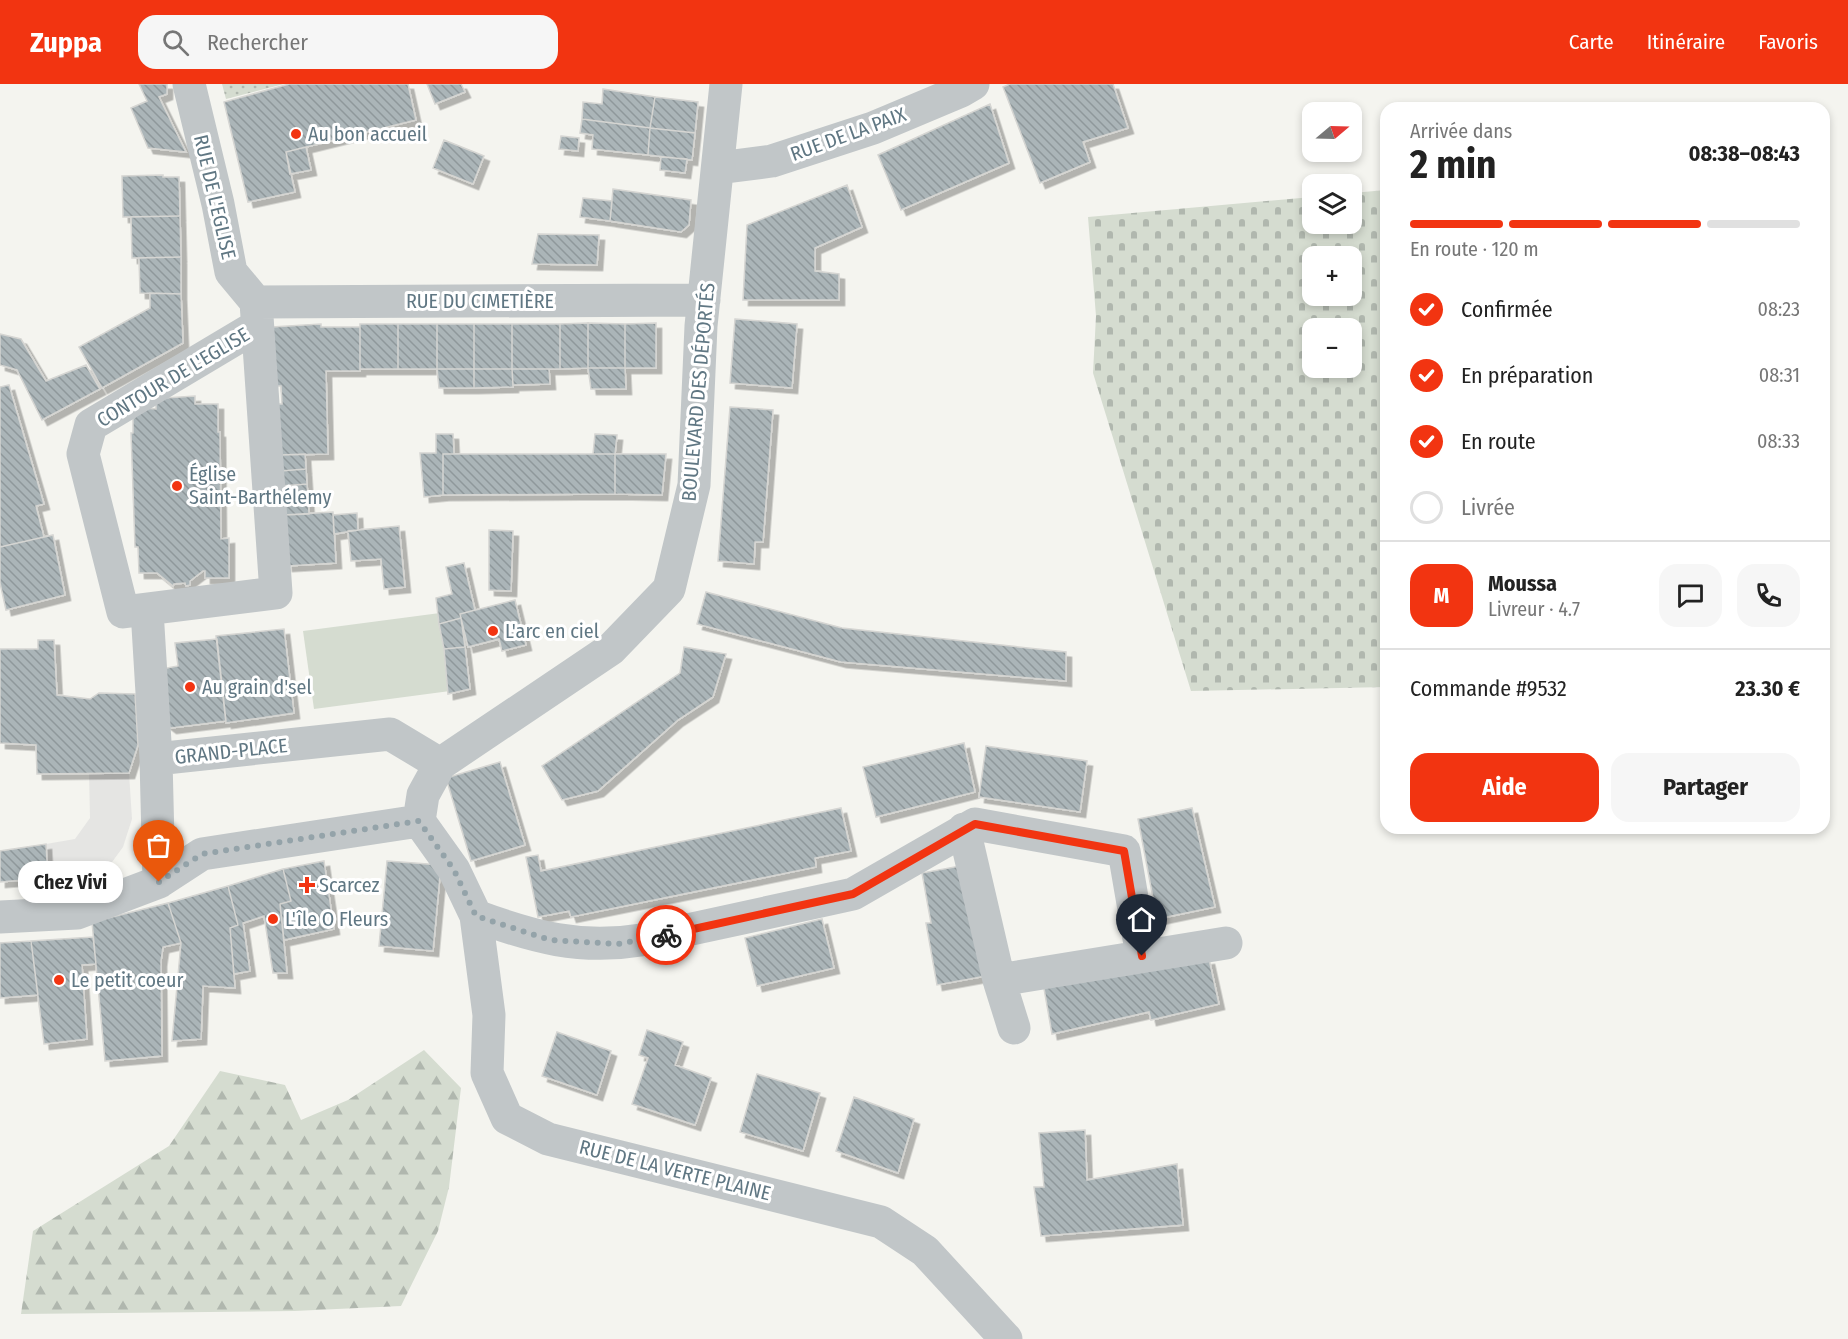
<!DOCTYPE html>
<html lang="fr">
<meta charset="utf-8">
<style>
:root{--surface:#fff;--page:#f6f6f6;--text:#222;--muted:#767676;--line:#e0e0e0;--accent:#f23411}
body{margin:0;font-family:"Fira Sans Condensed",sans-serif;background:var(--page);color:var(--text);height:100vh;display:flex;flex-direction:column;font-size:22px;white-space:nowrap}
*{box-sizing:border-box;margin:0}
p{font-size:20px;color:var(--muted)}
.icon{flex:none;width:33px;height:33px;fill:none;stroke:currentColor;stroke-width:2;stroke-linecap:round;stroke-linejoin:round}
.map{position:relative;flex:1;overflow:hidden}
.details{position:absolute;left:1380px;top:18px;width:450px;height:732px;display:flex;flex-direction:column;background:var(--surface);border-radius:18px;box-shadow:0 3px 9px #0003}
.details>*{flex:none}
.needle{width:39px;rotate:71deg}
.buttons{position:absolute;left:1302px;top:18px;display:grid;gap:12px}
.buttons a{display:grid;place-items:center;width:60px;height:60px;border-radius:12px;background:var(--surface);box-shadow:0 3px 9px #0003;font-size:30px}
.pin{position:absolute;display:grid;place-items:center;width:51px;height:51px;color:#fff;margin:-62px -26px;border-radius:50% 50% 50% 0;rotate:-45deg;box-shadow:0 0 6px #0007}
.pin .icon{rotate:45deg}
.courier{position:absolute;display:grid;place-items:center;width:60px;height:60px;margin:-30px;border:4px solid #f23411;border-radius:50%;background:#fff;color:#222;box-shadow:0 2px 8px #0007}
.bubble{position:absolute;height:42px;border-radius:18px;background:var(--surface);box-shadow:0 3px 9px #0003;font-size:20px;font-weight:700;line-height:42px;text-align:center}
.head em{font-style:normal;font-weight:700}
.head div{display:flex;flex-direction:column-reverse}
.head{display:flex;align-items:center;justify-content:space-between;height:102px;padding:0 30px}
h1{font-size:39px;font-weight:700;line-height:45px}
.bar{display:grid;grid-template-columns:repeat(4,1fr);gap:9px 6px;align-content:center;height:72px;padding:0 30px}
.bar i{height:8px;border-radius:4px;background:var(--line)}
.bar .on{background:var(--accent)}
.bar p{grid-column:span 4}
.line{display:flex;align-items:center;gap:15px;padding:0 30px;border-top:2px solid var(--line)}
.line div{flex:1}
.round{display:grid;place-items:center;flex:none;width:63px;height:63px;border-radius:18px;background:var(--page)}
ol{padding:0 30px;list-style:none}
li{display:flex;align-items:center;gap:18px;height:66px}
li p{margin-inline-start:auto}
li .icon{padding:6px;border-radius:50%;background:var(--accent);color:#fff;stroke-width:4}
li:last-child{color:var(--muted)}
li i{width:33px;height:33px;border:3px solid var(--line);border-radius:50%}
.cta{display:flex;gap:12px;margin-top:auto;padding:12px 30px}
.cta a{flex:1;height:69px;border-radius:18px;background:var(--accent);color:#fff;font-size:24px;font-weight:700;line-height:69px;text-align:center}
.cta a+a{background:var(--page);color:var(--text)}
header{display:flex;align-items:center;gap:36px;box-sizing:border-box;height:84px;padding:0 30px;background:var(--accent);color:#fff}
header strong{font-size:28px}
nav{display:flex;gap:33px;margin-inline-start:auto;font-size:21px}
.search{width:420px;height:54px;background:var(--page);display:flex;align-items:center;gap:15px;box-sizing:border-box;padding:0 21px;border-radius:18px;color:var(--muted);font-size:22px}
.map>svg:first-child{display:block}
.built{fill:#e5e5e3}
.grass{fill:url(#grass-dots)}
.forest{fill:url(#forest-firs)}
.cemetery{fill:url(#cemetery-stones);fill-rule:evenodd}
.park{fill:#d5dcd0}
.building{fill:url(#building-back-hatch);stroke:#d5d5d2;stroke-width:1.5;filter:url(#shadow)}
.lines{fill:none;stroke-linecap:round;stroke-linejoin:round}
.minor{stroke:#c1c6c8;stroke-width:33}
.done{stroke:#94a3a9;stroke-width:6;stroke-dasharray:0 10.8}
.route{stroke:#f23411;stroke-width:8}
.poi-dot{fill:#f23411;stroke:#fff;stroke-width:2}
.labels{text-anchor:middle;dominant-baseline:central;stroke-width:6;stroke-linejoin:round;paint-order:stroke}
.poi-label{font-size:20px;fill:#607783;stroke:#fff;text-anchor:start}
.street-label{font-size:20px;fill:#607783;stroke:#fff}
</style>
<header>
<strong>Zuppa</strong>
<div class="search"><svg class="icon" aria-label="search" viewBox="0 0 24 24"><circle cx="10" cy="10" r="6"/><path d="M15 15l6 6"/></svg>Rechercher</div>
<nav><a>Carte</a><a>Itinéraire</a><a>Favoris</a></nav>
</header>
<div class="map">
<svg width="1848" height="1255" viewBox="0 0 1848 1255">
<defs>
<pattern id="grass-dots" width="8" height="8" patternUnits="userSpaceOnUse" patternTransform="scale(1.5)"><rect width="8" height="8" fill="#d5dcd0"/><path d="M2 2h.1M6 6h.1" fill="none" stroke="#b0b7ae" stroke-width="1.8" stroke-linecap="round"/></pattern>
<pattern id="forest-firs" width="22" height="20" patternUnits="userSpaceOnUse" patternTransform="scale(1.5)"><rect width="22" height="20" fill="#d5dcd0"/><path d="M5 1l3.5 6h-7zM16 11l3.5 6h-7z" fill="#b0b7ae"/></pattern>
<pattern id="cemetery-stones" width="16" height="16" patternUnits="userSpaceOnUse" patternTransform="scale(1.5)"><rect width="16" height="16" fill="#d5dcd0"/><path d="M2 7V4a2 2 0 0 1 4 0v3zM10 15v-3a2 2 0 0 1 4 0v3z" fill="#b0b7ae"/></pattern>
<pattern id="building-back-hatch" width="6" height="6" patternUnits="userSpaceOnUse" patternTransform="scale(1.5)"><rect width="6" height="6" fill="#abb5b8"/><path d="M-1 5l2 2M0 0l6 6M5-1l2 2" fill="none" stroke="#8f989b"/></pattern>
<filter id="shadow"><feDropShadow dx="5.5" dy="5.5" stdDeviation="0" flood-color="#0004"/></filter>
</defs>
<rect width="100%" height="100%" fill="#f4f4ef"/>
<path class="built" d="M89,689H129L132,735L123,763L107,785L48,794L46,760L75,755L90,734Z"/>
<path class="grass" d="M222,0H284L226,15Z"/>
<path class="forest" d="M424,966L461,1004L449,1103L438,1147L401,1222L294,1227L21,1230L33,1147L169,1062L220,987L285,1001L301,1036L348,1016Z"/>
<path class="cemetery" d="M1386,106V603L1191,607L1093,289L1096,232L1088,133L1312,113V140H1352V109ZM1312,172H1352V212H1312ZM1312,244H1352V284H1312Z"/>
<path class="park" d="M440,529L450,607L314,625L303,547Z"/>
<path class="building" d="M139,0H167V10L159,13L186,68L148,64L131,24L147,17Z
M289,0H408L416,36L286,68L295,108L248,118L224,18Z
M427,0H461L465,8L435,20Z
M1010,0H1113L1128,44L1083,58L1090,78L1040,99L1003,3Z
M603,5L655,13L650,44L582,35L583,18L602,20Z
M655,13L698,18L695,49L650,44Z
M990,20L1009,79L901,126L878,71Z
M582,35L650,44L648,71L592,65L593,51L580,49Z
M650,44L695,49L692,76L648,71Z
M561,52L579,54L578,67L559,65Z
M444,56L484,72L473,100L433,84Z
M306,63L311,86L290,90L286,68Z
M661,73L687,75L685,89L660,86Z
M163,91V93H179L180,132L123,133L122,92Z
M847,101L862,143L815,164V187L839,190V216H743L747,141Z
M613,105L691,116L689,141L681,148L610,137Z
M583,114L612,117L610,137L580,133Z
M180,132L181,173L132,174L131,133Z
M538,150L599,151L597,181L532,180Z
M181,173V210L140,209L139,174Z
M150,209L181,210L183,259L102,304L79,263L150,224Z
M735,235L797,240L792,304L730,299Z
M588,239V284L560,285V240Z
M588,239L625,240V284H588Z
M656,239V284H625V240Z
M321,240V243H360V287H326L328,370L280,371L277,320H282L281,302H276L272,243Z
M360,240H398V285H360Z
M398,240H437V285H398Z
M437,240H474V285H437Z
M474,240H512V285H474Z
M512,240H560V285H512Z
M0,250L21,255L46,297L86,281L100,305L42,336L17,286L0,281Z
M588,284H625L626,305H591Z
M437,285H474V304H439Z
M474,285H512L513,303L474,304Z
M512,285H549L550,300L513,301Z
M9,301L44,420L36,422L44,453L0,463V303Z
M195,312V320H218V348H220L221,455L229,454V494H205V487H203L190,497V501L186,502L185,499L174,500L173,502L157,489H139L138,463H135L131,349H133V335L143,324L156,325V313L165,314Z
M730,323L773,326L763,458H755L754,480L718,477Z
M436,350H453L454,370H443V411L424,413L420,369H436Z
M595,350L617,351L615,370H593Z
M305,370L306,385L281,387L280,371Z
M443,370H615V410L443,411Z
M615,370H666L662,411L615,410Z
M306,385L307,400L282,402L281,387Z
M307,400L308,413L283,416L282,402Z
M308,413L309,430L284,431L283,416Z
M333,428L336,479L287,482L284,431Z
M357,429L358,446L334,450L333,431Z
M399,442L405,503L384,505L381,475L351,477L348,447Z
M489,446L513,447L511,507L489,506Z
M53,451L65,511L6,526L0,499V463Z
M464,479L475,526L460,530L461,534L439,540L436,514L452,510L446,483Z
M706,508L842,544L1066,568V597L841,578L697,540Z
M515,516L526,561L502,567L499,555L468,563L460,530Z
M461,534L465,563L444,565L439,540Z
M284,545L294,629L226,639L216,552Z
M217,555L226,637L171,644L162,637L156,586L178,582L175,559Z
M38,556H54L57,611L90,615L99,609L135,610L138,661L129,689L37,690L36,661L0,659V565H38Z
M465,563L470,605L448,610L444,565Z
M684,563L726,570L713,613L678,636L598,707L562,716L542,682L680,589Z
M964,659L975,708L876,733L863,683Z
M986,662L1087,677L1080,728L979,713Z
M500,678L525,761L471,777L446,694Z
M841,724L851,767L815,774L816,783L571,833L569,827L538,833L526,773L538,771L541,787Z
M1192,724L1215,823L1157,835L1138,735Z
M46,760L48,794L0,798V767Z
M324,777L334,845L284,856L280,820L291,817L283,785Z
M387,777L441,781L433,867L379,862Z
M965,781L986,892L937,901L926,839H931L922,789Z
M283,785L291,817L280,820L287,889H273L264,832L243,839L250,887L234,890L230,844L238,841L228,802Z
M228,802L238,841L230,844L235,904L203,902L201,955L172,957L181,859L168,819Z
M168,819L181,859L163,863L161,877L162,972L105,977L92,838Z
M822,835L834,884L757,902L745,854Z
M93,853L96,880L82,881L87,955L44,960L31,857Z
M31,857L38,911L0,914V859Z
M1209,875L1219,920L1151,936L1149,928L1052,950L1043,899Z
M647,946L683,958L675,981L711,994L695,1041L632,1020L648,974L639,971Z
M557,948L611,967L597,1011L542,992Z
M757,990L820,1009L803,1067L740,1048Z
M854,1013L914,1035L898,1089L836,1067Z
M1085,1046L1087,1096L1177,1080L1183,1141L1041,1152L1034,1103H1044L1039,1049Z"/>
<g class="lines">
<path class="minor" d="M189,0L218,120L231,188L256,218
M726,0L701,242L694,401L669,505L611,565L440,680L423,711L419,737L454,786L476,832L489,931L487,989L507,1034L548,1055L881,1138L925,1167L1006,1255
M718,84L772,77L873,44L961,7L973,0
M256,218L276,509L123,528L83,370L91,341L257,242
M256,218L704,216
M147,526L156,675
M964,745L999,896L1014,944
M159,798L156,675L390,650L440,680
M476,832C533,853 580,866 641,856L853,810L975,740L1124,767L1142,872
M0,833L77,829L159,798L202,770L419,737
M999,896L1226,859"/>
</g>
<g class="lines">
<path class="done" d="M159,798L202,770L419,737L454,786L476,832L550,856L618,860L666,851"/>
<path class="route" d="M666,851L853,810L975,740L1124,767L1142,872"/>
</g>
<g class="poi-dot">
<circle cx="296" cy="50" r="6"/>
<circle cx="177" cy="402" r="6"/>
<circle cx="493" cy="547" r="6"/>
<circle cx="190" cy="603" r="6"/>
<path d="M304 792h6v6h6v6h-6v6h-6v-6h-6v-6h6z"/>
<circle cx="273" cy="835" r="6"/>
<circle cx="59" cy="896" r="6"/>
</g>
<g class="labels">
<g class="poi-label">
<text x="308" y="50">Au bon accueil</text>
<text x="189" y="390">Église<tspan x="189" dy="23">Saint-Barthélemy</tspan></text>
<text x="505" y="547">L'arc en ciel</text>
<text x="202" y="603">Au grain d'sel</text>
<text x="319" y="801">Scarcez</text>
<text x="285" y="835">L'île O Fleurs</text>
<text x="71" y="896">Le petit coeur</text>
</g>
<g class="street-label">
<text transform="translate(848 50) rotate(-20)">RUE DE LA PAIX</text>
<text transform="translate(215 113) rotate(77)">RUE DE L'EGLISE</text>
<text x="480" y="217">RUE DU CIMETIÈRE</text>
<text transform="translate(173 293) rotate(-31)">CONTOUR DE L'EGLISE</text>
<text transform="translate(698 308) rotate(-85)">BOULEVARD DES DÉPORTÉS</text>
<text transform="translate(231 667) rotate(-6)">GRAND-PLACE</text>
<text transform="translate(675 1086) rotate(14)">RUE DE LA VERTE PLAINE</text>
</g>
</g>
</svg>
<div class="buttons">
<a><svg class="needle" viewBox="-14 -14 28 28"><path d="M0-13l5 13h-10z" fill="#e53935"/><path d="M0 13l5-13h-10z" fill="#767676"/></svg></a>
<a><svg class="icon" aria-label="layers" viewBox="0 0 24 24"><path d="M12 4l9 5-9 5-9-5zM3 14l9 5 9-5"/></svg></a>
<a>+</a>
<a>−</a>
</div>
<div class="pin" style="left:159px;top:798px;background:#ea580c"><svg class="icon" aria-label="bag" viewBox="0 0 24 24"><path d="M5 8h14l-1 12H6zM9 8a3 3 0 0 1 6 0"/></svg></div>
<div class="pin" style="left:1142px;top:872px;background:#1f2937"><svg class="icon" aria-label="home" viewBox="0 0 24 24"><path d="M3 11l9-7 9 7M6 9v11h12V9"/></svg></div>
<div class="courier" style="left:666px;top:851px"><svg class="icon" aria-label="bike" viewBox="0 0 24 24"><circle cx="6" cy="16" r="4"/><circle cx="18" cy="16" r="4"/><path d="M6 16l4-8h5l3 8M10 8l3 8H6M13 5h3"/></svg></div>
<div class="bubble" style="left:18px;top:777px;width:105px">Chez Vivi</div>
<section class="details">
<div class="head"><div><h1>2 min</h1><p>Arrivée dans</p></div><em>08:38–08:43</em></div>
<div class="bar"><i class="on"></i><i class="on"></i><i class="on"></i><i></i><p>En route · 120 m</p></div>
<ol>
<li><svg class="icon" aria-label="check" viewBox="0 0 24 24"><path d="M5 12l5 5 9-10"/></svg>Confirmée<p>08:23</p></li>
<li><svg class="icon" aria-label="check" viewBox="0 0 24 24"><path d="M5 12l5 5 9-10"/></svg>En préparation<p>08:31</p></li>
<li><svg class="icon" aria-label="check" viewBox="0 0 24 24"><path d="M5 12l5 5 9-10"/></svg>En route<p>08:33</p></li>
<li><i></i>Livrée</li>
</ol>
<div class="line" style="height:108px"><b class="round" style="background:var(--accent);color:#fff">M</b><div><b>Moussa</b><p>Livreur · 4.7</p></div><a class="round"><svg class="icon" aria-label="chat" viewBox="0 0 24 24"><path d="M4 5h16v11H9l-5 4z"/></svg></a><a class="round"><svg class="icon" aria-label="phone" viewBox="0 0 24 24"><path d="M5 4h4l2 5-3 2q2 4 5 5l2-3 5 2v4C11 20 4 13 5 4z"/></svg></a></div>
<div class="line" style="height:78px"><div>Commande #9532</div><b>23.30 €</b></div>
<div class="cta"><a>Aide</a><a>Partager</a></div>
</section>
</div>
